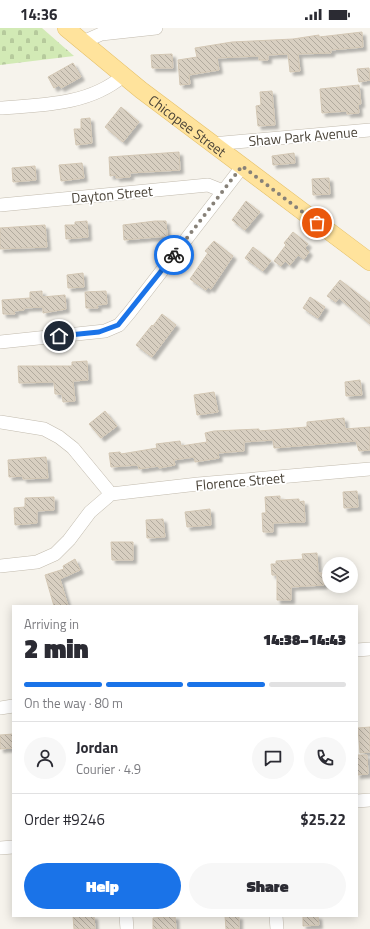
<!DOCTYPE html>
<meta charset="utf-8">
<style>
:root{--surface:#fff;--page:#f7f7f7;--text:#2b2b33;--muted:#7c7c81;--line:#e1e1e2;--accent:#1a73e8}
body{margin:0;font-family:"Titillium Web",sans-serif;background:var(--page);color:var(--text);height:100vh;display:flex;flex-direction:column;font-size:15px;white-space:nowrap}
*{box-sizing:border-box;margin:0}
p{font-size:13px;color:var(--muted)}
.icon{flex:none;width:22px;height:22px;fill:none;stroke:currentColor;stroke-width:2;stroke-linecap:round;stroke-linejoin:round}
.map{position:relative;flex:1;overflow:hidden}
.side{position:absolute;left:12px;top:577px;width:346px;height:312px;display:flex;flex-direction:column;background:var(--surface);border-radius:0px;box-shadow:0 2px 10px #0003}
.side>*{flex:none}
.fabs{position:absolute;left:322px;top:529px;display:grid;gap:8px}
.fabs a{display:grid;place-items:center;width:36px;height:36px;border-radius:50%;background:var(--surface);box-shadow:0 2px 10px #0003;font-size:20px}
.pin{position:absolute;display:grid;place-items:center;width:34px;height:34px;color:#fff;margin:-17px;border:2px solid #fff;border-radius:50%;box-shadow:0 1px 4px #0007}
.courier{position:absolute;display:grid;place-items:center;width:40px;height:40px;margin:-20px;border:3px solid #1a73e8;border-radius:50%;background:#fff;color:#222;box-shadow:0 1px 5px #0007}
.overview em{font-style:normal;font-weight:800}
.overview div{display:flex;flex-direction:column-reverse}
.overview{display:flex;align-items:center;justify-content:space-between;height:68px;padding:0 12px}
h1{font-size:26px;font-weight:800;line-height:30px}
.bar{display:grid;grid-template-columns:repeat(4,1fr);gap:6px 4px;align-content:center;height:48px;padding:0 12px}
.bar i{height:5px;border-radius:3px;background:var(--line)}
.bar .active{background:var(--accent)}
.bar p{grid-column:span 4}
.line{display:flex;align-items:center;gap:10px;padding:0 12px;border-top:1px solid var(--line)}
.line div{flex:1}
.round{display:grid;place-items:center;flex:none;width:42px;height:42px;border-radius:21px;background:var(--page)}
.action{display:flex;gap:8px;margin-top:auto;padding:8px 12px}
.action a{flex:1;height:46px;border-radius:24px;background:var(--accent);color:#fff;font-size:16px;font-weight:800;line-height:46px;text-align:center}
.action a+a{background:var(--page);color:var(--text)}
.status{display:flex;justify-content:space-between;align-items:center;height:28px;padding:0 20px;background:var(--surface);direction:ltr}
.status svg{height:11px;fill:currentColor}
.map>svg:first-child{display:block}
.cemetery{fill:url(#cemetery-stones)}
.building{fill:url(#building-back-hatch);stroke:#d3c7b4;filter:url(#shadow)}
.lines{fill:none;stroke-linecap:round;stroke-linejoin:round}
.minor-casing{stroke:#c2bbae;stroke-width:14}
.major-casing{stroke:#e6c16a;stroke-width:18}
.minor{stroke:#fff;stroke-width:13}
.major{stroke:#ffe39c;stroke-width:17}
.done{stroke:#878178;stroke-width:4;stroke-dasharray:0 7.2}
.route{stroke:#1a73e8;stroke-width:5}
.labels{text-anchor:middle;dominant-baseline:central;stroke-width:3.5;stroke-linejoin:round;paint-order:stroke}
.street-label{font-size:14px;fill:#4b4439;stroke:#fff}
</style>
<div class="status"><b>14:36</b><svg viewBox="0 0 49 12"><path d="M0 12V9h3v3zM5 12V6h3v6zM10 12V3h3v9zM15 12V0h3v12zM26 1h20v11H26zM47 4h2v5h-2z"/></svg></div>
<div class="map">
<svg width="370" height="901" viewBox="0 0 370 901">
<defs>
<pattern id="cemetery-stones" width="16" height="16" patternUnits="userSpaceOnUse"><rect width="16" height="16" fill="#d2eab5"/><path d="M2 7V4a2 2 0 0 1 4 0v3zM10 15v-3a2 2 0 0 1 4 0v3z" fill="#b6ca9c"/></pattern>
<pattern id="building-back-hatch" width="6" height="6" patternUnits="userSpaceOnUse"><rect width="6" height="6" fill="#d8cfc1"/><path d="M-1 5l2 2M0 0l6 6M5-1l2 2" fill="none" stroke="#b1aa9e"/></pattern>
<filter id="shadow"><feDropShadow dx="3.5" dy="3.5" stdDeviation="1" flood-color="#0004"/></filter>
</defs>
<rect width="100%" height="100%" fill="#f6f3ec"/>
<path class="cemetery" d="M0,0H42L74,28L0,37Z"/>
<path class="building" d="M362,4L363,19L331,22V25L298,26L300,43L290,44L288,26L268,27V32H259V28L217,30L219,42L189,47L190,56L180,57L178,32L197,29L195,20L232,14L293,11L319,7V9Z
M172,26L173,40H152L151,27Z
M73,35L81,49L61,60L59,57L54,60L48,49Z
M369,40L370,52L359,54L357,41Z
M359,57L361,76H358L359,85L347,86V83L322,85L320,61Z
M272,63L275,97L258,98L256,78L261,77L260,64Z
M121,79L139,94L123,114L105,99Z
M90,90L92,115L76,117L74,101H81V91Z
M179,124L180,142L130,145V149L116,150V147L110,148L109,129Z
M294,125L295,135L273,137L272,128Z
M82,135L84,150L61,153L59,137Z
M35,138L36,152L13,154L12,140Z
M329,150L330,166L313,167L312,151Z
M246,173L260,184L245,202L232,192Z
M87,193L88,209L66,211L65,197H75V194Z
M155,193H166L167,208L124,212L123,197Z
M45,197L47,219L0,221V200Z
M293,204L308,216L305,220L309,224L304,231L298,227L290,237L285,233L281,238L274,233L286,217L284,215Z
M214,213L233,228L211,261L208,259L206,262L190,251L208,225L205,223Z
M253,219L271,233L263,243L245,230Z
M83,245L84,259L68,260L67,247Z
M340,252L370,275V296L339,270L336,274L327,268Z
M42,263V269L65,267L66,281L43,285V279L24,280V282L14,283L15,286H3L2,272L30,270V264Z
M106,263L107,276L97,277L98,280H86L85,264Z
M310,269L325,279L318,290L303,280Z
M162,286L176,297L152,329L136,317L152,297L153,298Z
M87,333L88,352L73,353L75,373L63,374L62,366H55L54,354L19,355L18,338H72V334Z
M360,352L362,367L346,368L345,354Z
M214,364L218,384L197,387L194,367Z
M105,383L117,398L101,410L89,396Z
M344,390L345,401L370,399V422L359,423L356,413L274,420L273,412L244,414V423L218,425L219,430L195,434L194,429L174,432L175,437L159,440V438L139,441L138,437L111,439L109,425L120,424L121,426L157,420L156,416L180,413L181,418L207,414L205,405L214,403L259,401V403L307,399V394Z
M46,429L48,450L23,451V448L9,449L8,432Z
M357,463L358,479L344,480L343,464Z
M280,468V472L299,471V474L304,473L305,494L273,495V504H263L262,485H266L265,469Z
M54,469V482L37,483V495L15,497L14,480L25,479V470Z
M210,481L211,497L187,499L185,484Z
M163,491L165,509L147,510L146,492Z
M111,514H133V532H112Z
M317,525L318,545H323L324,557L291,559V572H277V547H272L271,536H276V533L303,531L302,526Z
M75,531L80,542L60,551L68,578H54L45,547L64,541L63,538Z
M370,699V724L360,725L358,700Z
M13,706V720L0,721V707Z
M357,727H367L368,746L357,747Z
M73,888H94L95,901H74Z
M175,888L176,901H153V890Z
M225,888H239V901H226Z
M303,888H318L319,897L303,898Z"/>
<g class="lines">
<g class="minor-casing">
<path id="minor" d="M83,14L101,6L156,0
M0,80C42,77 89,77 123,48
M212,116L370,102
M0,177L208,157L223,163
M0,314L105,303L119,297L130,284L242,139
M0,394L44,401L59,409L73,420L111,466
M111,466L198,456L370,441
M0,538L37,534L55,526L69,512L90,484L111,466
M357,622L370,621
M0,680L13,678
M357,773L370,772
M0,820L13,819
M126,888L127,901
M276,888L277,901"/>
</g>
<g class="major-casing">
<g id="major">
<path id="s1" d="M66,0L141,62L370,234"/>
</g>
</g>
<use href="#minor" class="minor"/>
<use href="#major" class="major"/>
</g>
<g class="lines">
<path class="done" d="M174,227L242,138L317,195"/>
<path class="route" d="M59,308L99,304L118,297L174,227"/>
</g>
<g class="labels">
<g class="street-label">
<text stroke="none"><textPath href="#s1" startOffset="156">Chicopee Street</textPath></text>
<text transform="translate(303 108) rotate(-5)">Shaw Park Avenue</text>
<text transform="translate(112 166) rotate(-5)">Dayton Street</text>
<text transform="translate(240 453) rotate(-5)">Florence Street</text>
</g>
</g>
</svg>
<div class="fabs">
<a><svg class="icon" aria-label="layers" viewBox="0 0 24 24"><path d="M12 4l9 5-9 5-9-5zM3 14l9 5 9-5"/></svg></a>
</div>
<div class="pin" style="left:317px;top:195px;background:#ea580c"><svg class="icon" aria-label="bag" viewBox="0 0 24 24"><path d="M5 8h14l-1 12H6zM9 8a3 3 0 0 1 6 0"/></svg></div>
<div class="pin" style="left:59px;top:308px;background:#1f2937"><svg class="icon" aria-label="home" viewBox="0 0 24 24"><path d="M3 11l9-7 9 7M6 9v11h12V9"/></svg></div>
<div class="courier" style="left:174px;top:227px"><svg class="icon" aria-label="bike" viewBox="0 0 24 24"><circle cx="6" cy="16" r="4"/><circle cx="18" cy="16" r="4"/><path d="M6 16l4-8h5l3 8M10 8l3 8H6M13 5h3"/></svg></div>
<section class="side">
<div class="overview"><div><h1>2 min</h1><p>Arriving in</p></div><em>14:38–14:43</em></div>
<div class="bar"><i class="active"></i><i class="active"></i><i class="active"></i><i></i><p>On the way · 80 m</p></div>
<div class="line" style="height:72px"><a class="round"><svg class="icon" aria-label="person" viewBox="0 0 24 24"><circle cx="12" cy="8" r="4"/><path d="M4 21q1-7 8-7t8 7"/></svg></a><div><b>Jordan</b><p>Courier · 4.9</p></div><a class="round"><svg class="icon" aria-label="chat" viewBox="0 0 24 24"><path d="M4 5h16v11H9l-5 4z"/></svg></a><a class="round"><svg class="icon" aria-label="phone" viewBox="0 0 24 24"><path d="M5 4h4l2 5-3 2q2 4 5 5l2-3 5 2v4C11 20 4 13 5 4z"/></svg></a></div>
<div class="line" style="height:52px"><div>Order #9246</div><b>$25.22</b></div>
<div class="action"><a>Help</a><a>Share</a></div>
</section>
</div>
